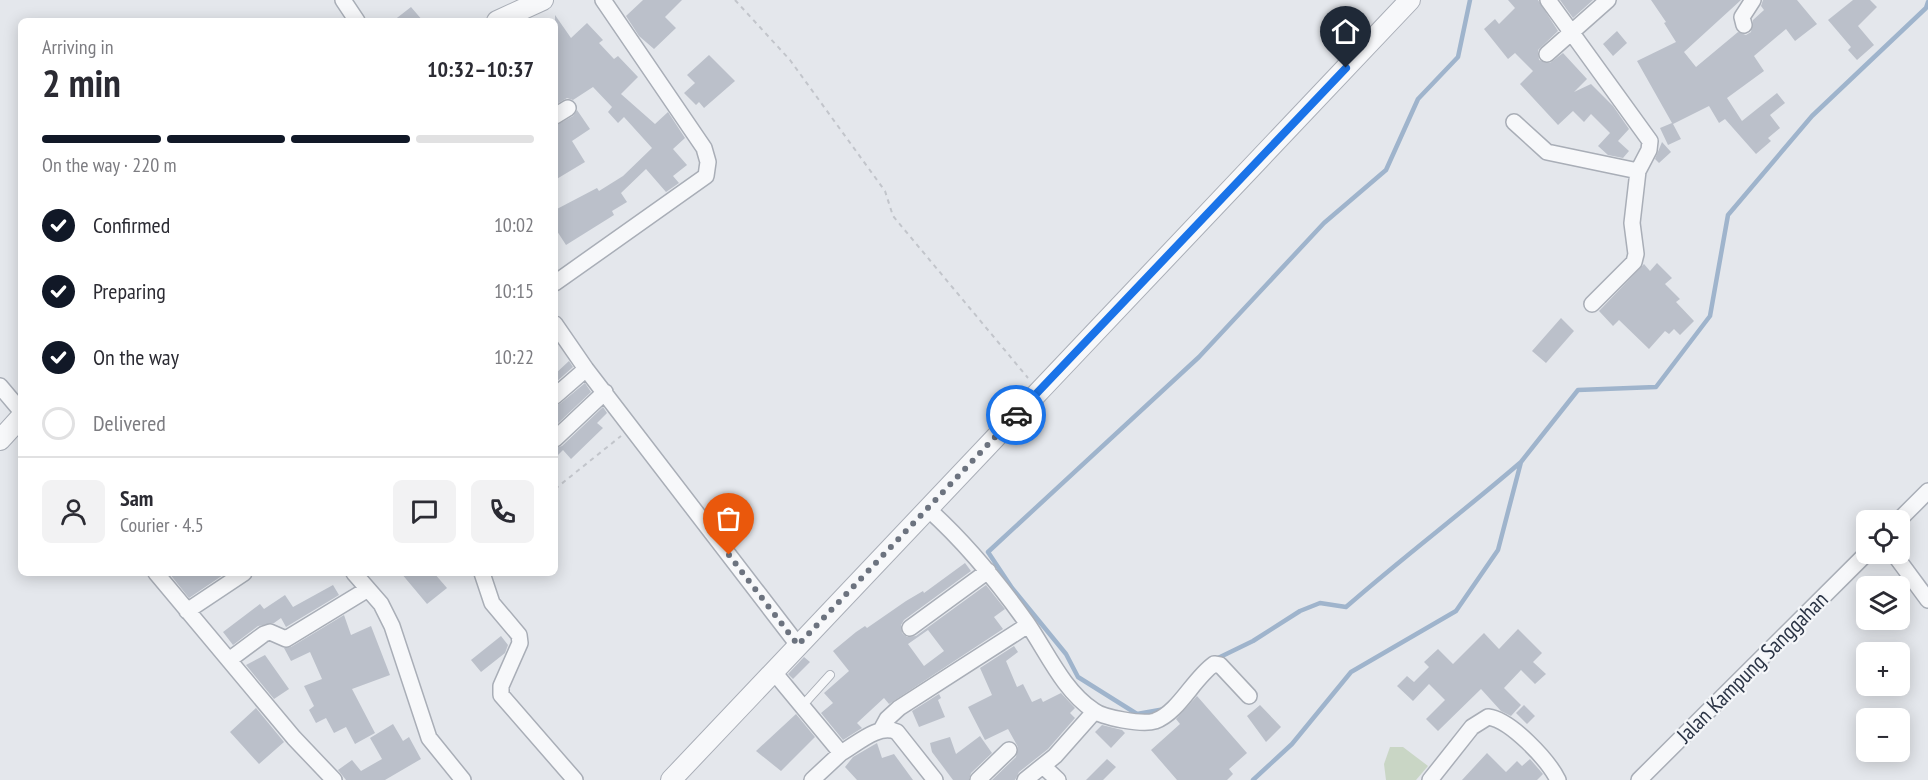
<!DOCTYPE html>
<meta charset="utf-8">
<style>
:root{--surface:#fff;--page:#f2f2f3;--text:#2b2b33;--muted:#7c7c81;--line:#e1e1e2;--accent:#111827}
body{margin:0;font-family:"PT Sans Narrow",sans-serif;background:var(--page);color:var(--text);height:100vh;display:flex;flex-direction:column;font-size:22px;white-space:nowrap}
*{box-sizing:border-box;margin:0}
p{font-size:20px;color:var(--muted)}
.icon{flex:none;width:33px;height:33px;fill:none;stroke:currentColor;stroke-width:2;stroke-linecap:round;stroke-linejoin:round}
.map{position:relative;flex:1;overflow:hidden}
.panel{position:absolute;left:18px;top:18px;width:540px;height:558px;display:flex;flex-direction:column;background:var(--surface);border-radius:9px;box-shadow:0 3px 15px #0003}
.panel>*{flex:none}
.controls{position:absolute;left:1856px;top:510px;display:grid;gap:12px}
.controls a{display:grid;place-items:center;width:54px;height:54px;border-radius:9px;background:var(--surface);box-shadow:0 3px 15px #0003;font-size:30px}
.pin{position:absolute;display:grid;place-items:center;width:51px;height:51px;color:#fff;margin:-62px -26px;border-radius:50% 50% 50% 0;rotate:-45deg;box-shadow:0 0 6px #0007}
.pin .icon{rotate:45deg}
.courier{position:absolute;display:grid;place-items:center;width:60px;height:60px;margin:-30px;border:4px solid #1a73e8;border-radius:50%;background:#fff;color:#222;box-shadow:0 2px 8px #0007}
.head em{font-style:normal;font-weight:600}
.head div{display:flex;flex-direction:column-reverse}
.head{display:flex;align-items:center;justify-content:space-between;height:102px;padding:0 24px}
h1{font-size:39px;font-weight:600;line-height:45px}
.bar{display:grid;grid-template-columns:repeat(4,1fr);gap:9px 6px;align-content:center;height:72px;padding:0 24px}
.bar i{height:8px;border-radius:4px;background:var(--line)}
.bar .on{background:var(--accent)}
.bar p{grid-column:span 4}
.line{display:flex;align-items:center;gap:15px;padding:0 24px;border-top:2px solid var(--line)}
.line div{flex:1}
.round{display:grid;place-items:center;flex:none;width:63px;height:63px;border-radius:9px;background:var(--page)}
ol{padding:0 24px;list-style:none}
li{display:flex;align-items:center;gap:18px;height:66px}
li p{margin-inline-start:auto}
li .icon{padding:6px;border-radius:50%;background:var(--accent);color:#fff;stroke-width:4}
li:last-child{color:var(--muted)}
li i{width:33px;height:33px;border:3px solid var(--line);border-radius:50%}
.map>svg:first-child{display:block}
.green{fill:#c9d6c5}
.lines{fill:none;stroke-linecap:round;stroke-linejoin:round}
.stream{stroke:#9fb4cc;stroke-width:4.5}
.building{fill:#bbc0ca;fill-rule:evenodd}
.service-casing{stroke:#a9aeb7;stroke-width:10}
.minor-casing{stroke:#a9aeb7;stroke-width:18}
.tertiary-casing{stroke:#a9aeb7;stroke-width:22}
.path{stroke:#c2c5cb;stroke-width:2;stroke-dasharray:4.5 4.5;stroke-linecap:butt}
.service{stroke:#f7f8fa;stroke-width:8}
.minor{stroke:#f7f8fa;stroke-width:15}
.tertiary{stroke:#f7f8fa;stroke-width:20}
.done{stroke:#6c737f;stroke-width:6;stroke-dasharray:0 10.8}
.route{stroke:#1a73e8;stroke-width:8}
.labels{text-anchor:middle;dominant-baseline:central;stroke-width:4.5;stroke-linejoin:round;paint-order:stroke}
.street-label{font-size:22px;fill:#2b3445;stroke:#f4f6f9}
</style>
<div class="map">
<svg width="1928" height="780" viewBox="0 0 1928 780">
<rect width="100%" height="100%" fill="#e4e7ec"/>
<path class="green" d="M1390,747H1403L1428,766L1416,780H1386L1384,764Z"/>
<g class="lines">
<path class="stream" d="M1216,659L1253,641L1300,611L1320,603L1346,607C1403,557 1463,512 1521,462
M1165,709L1137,714L1078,677L1066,654L1012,588L988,552L1199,357L1324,223L1386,170L1418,99L1458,57L1470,0
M1253,780L1292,744L1351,672L1456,611L1498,550L1521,462L1578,390L1656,387L1710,316L1728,215L1812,116L1926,8L1928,2"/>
</g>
<path class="building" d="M643,0H682L665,17L676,28L654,49L639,36L626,16Z
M1508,0H1538L1558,31L1538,50L1539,60L1550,63L1563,53L1587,79L1574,92L1591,84L1613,106L1629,129L1618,141L1629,151L1623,158L1608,155L1598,146L1610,133L1591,114L1584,122L1573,111L1558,125L1520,84L1533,71L1515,53L1508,59L1484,29L1495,19L1499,24L1515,8Z
M1560,0H1593L1573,18Z
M1651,0H1741L1684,52L1696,67L1738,32L1746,35L1751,32L1753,20L1764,10L1761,6L1763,0H1797L1817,24L1795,41L1786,29L1754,56L1764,71L1727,98L1742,121L1777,93L1785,103L1770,115L1780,128L1768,138L1771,141L1756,154L1725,119L1719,123L1709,106L1673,124L1681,139L1668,145L1660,128L1672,123L1637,61L1676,42L1664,23L1666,22Z
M1853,0H1870L1877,7L1858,26L1874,45L1857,60L1848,50L1851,47L1828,20Z
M411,7L423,21H393Z
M555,15L571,38L587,23L603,40L599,43L614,59L618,56L638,77L621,94L655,124L668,112L685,138L673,149L687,165L673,176L679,183L666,192L646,169L621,193L627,202L612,211L614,215L566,245L555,228V210L597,188L599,191L623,176L652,148L624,117L618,123L608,112L612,107L593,87L573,100L567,98L555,105Z
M1617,31L1627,43L1613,56L1603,44Z
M709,55L735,81L704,108L699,102L696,105L684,93L695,83L687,75Z
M577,110L590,129L572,141L585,162L555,180V126L573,116Z
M1662,142L1671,152L1659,163L1655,159Z
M1657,263L1672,278L1665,284L1680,299L1676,302L1694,321L1680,335L1674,329L1669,334L1665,331L1649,349L1619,320L1613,326L1599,311L1644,264L1650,271Z
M1561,318L1574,331L1546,363L1532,351Z
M569,361L573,367L555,383V374Z
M585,383L591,392L555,426V406L561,403Z
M603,407L607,413L597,423L603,428L571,459L563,450L555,458V448L562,446Z
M965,563L971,571L904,620L901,625L902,633L907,637L916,636L986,585L1005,609L994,617L1003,629L889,704L884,698L857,723L862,728L843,740L821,713L833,703L824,693L849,671L833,651L856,632L865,626L867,628L906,601L923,591L924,593ZM928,630L944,651L924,666L908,644Z
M169,573H226L189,598Z
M401,573H434L447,588L427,604Z
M333,585L339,595L286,627L281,618L274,623L258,626L233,645L223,632L260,604L264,609L285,595L293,607Z
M344,615L351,635L371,626L390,675L352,689L375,733L355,744L346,727L334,733L326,718L316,723L309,710L314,706L304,686L322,679L310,652L291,661L284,648L291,647Z
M1518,629L1542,653L1533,662L1546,674L1535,684L1521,670L1504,688L1521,705L1511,716L1501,711L1481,689L1438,731L1426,719L1445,700L1429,684L1413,701L1397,686L1407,676L1414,682L1429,667L1424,662L1438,649L1453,664L1484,633L1499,649Z
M501,636L508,645L505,653L481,672L471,660Z
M1014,646L1018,652L1006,661L1017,687L1023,684L1032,702L1041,698L1043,702L1061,693L1075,708L1070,713L1075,718L1048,749L1019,772L1015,780H992L1016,757L1018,747L1008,729L985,740L968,707L992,695L980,668Z
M265,655L289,689L274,699L246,665Z
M804,657L810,662L793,679L788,674Z
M939,694L941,698L938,700L945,717L919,727L912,711Z
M1197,696L1247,753L1229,769L1233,774L1227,780H1177L1151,750L1180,724L1176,719Z
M1260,705L1281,727L1266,742L1247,716Z
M1524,705L1535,716L1527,724L1516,713Z
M256,708L284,742L259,764L230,732Z
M796,714L815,737L781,771L756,751Z
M393,724L403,741L409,737L421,759L385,780H346L338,770L352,760L361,771L382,759L370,738Z
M1102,725L1122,730L1125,733L1111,748L1095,732Z
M980,736L992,753L971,773L969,780H953L932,752L930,743L950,737L956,754Z
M877,743L882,758L894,754L913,780H857L845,767L853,757Z
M1487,753L1506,772L1517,761L1522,766L1530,759L1543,774L1537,780H1462Z
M1107,759L1116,767L1103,780H1086Z"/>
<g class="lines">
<g class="service-casing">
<path id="service" d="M802,706L830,675"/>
</g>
<g class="minor-casing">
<path id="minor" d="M343,0L357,21
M1548,0L1650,141L1649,150L1638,171L1632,223L1636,254L1634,262L1592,304
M1744,25L1742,17L1753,0
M1547,54L1608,0
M555,116L568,108
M1514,122L1547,152L1638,171
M555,283L706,176L708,162L704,148L603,0
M555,324L586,369L798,645
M0,386L21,411
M555,396L586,369
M555,439L605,392
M928,509C966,543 997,581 1027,623C1047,652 1063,690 1093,710C1103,718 1143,725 1155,721C1179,712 1193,679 1214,664L1220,665L1249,696
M1899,520L1928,491
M1894,554L1928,600
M156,573L294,738L334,780
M354,573L381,604L392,626L429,738L463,780
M482,573L492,603L519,635L520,643L501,686V695L575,780
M187,611L244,573
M910,628L988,571
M229,660L264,634L270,632L286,639L368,589
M773,671L841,753C857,744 879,723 897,732L935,780
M881,730L887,719L899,708L1028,625
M1043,766L1058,780
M812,780L841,753
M978,780L1009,750
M1025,780L1055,756L1094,712
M1430,780L1472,727L1488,717C1511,720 1548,760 1558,780
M1639,780L1866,554"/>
</g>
<g class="tertiary-casing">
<path id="tertiary" d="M497,21L543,0
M0,440L21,417
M671,780L1410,0"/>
</g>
<path class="path" d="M735,0L790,60L885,191L893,216L1028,378
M555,489L621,436"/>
<use href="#service" class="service"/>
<use href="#minor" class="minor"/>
<use href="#tertiary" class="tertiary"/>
</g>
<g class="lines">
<path class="done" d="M729,555L798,645L1016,415"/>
<path class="route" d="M1016,415L1346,68"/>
</g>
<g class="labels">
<g class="street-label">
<text transform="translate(1752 667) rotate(-45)">Jalan Kampung Sanggahan</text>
</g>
</g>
</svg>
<div class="controls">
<a><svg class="icon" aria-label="locate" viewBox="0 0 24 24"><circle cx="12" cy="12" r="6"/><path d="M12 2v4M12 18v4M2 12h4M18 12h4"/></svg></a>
<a><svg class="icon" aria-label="layers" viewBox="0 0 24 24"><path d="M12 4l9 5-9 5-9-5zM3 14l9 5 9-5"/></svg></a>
<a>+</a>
<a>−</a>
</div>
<div class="pin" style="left:729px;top:555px;background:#ea580c"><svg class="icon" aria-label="bag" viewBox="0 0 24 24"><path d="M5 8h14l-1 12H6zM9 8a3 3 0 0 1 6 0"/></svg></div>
<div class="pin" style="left:1346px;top:68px;background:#1f2937"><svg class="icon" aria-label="home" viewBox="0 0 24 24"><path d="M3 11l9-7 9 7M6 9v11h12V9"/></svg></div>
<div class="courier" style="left:1016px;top:415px"><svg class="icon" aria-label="car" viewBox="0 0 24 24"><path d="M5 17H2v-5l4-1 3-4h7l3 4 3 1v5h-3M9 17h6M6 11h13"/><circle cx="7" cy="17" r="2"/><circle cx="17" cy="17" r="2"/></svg></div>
<section class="panel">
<div class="head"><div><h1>2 min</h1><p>Arriving in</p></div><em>10:32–10:37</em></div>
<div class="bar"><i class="on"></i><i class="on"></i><i class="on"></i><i></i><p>On the way · 220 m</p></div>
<ol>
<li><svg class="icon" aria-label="check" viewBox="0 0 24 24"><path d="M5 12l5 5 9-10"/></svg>Confirmed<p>10:02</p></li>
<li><svg class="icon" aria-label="check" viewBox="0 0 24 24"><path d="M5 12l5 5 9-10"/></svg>Preparing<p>10:15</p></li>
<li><svg class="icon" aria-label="check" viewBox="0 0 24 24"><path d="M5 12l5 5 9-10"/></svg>On the way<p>10:22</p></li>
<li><i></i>Delivered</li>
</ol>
<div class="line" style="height:108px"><a class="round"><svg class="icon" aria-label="person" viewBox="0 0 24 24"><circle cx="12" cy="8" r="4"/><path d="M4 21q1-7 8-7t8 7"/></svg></a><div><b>Sam</b><p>Courier · 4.5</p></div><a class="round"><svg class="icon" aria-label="chat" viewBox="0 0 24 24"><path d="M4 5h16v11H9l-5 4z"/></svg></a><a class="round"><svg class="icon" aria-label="phone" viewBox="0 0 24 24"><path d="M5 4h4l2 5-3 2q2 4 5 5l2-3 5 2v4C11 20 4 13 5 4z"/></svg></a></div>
</section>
</div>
